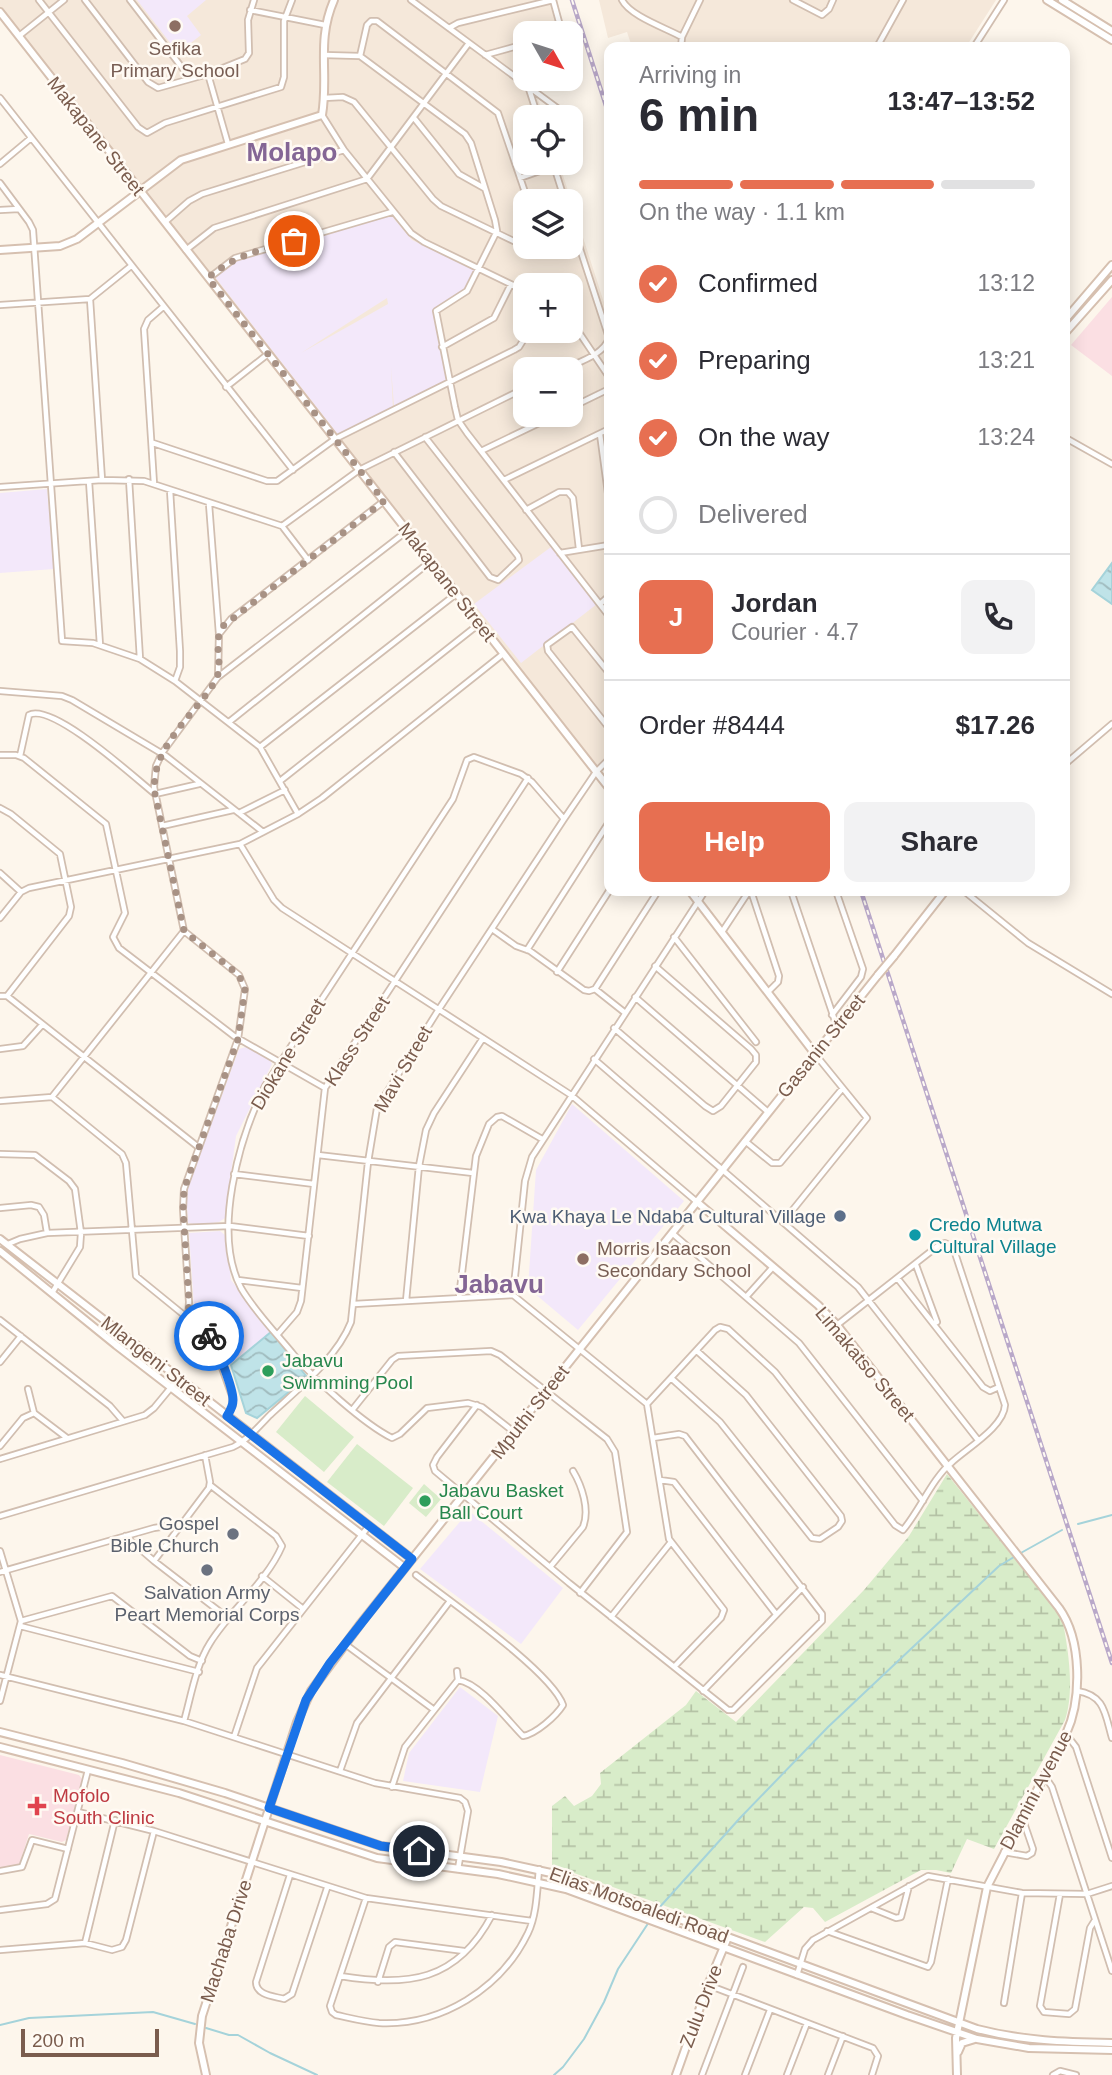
<!DOCTYPE html>
<meta charset="utf-8">
<style>
:root{--surface:#fff;--page:#f2f2f3;--text:#2b2b33;--muted:#7c7c81;--line:#e1e1e2;--accent:#e76f51}
body{margin:0;font-family:Helvetica,sans-serif;background:var(--page);color:var(--text);height:100vh;display:flex;flex-direction:column;font-size:26px;white-space:nowrap}
*{box-sizing:border-box;margin:0}
p{font-size:23px;color:var(--muted)}
.icon{flex:none;width:38px;height:38px;fill:none;stroke:currentColor;stroke-width:2;stroke-linecap:round;stroke-linejoin:round}
.map{position:relative;flex:1;overflow:hidden}
.sheet{position:absolute;left:604px;top:42px;width:466px;height:854px;display:flex;flex-direction:column;background:var(--surface);border-radius:14px;box-shadow:0 4px 18px #0003}
.sheet>*{flex:none}
.needle{width:46px;rotate:129deg}
.buttons{position:absolute;left:513px;top:21px;display:grid;gap:14px}
.buttons a{display:grid;place-items:center;width:70px;height:70px;border-radius:14px;background:var(--surface);box-shadow:0 4px 18px #0003;font-size:35px}
.scale{position:absolute;left:21px;bottom:18px;width:138px;box-sizing:border-box;padding-left:7px;border:4px solid #7a5c4d;border-top:0;font-size:19px;line-height:24px;white-space:nowrap;color:#7a5c4d;-webkit-text-stroke:5px #fffaf3;paint-order:stroke}
.pin{position:absolute;display:grid;place-items:center;width:60px;height:60px;color:#fff;margin:-30px;border:4px solid #fff;border-radius:50%;box-shadow:0 2px 7px #0007}
.courier{position:absolute;display:grid;place-items:center;width:70px;height:70px;margin:-35px;border:5px solid #1a73e8;border-radius:50%;background:#fff;color:#222;box-shadow:0 2px 9px #0007}
.head em{font-style:normal;font-weight:700}
.head div{display:flex;flex-direction:column-reverse}
.head{display:flex;align-items:center;justify-content:space-between;height:119px;padding:0 35px}
h1{font-size:46px;font-weight:700;line-height:52px}
.bar{display:grid;grid-template-columns:repeat(4,1fr);gap:10px 7px;align-content:center;height:84px;padding:0 35px}
.bar i{height:9px;border-radius:5px;background:var(--line)}
.bar .active{background:var(--accent)}
.bar p{grid-column:span 4}
.line{display:flex;align-items:center;gap:18px;padding:0 35px;border-top:2px solid var(--line)}
.line div{flex:1}
.round{display:grid;place-items:center;flex:none;width:74px;height:74px;border-radius:14px;background:var(--page)}
ol{padding:0 35px;list-style:none}
li{display:flex;align-items:center;gap:21px;height:77px}
li p{margin-inline-start:auto}
li .icon{padding:7px;border-radius:50%;background:var(--accent);color:#fff;stroke-width:4}
li:last-child{color:var(--muted)}
li i{width:38px;height:38px;border:4px solid var(--line);border-radius:50%}
.primary-button{display:flex;gap:14px;margin-top:auto;padding:14px 35px}
.primary-button a{flex:1;height:80px;border-radius:14px;background:var(--accent);color:#fff;font-size:28px;font-weight:700;line-height:80px;text-align:center}
.primary-button a+a{background:var(--page);color:var(--text)}
.map>svg:first-child{display:block}
.residential{fill:#f5e8da;fill-rule:evenodd}
.education{fill:#f3e8fa;fill-rule:evenodd}
.medical{fill:#fbdfe3}
.grass{fill:#d8ecc9}
.wetland{fill:url(#wetland-marsh)}
.water{fill:url(#water-waves);stroke:#a5d3da;stroke-width:2}
.lines{fill:none;stroke-linecap:round;stroke-linejoin:round}
.stream{stroke:#a5d3da;stroke-width:2}
.street-casing{stroke:#d1beb0;stroke-width:8}
.secondary-casing{stroke:#d6c0b0;stroke-width:10}
.street{stroke:#fff;stroke-width:4.5}
.secondary{stroke:#fff;stroke-width:6}
.rail-casing{stroke:#b9a8c9;stroke-width:4.5}
.rail{stroke:#fffaf3;stroke-width:2;stroke-dasharray:5;stroke-linecap:butt}
.secondary-bridge-casing{stroke:#d6c0b0;stroke-width:10;stroke-linecap:butt}
.secondary-bridge{stroke:#fff;stroke-width:6}
.done{stroke:#a89285;stroke-width:7;stroke-dasharray:0 12.6}
.route{stroke:#1a73e8;stroke-width:9}
.education-dot{fill:#8d6e63;stroke:#fffaf3;stroke-width:2.5}
.service-dot{fill:#5c6f8a;stroke:#fffaf3;stroke-width:2.5}
.culture-dot{fill:#0f9aa8;stroke:#fffaf3;stroke-width:2.5}
.leisure-dot{fill:#2e9e5b;stroke:#fffaf3;stroke-width:2.5}
.worship-dot{fill:#6b7280;stroke:#fffaf3;stroke-width:2.5}
.health-dot{fill:#e0444e;stroke:#fffaf3;stroke-width:2.5}
.labels{text-anchor:middle;dominant-baseline:central;stroke-width:5;stroke-linejoin:round;paint-order:stroke}
.education-label{font-size:19px;fill:#785e54;stroke:#fffaf3}
.street-label{font-size:19px;fill:#7a5c4d;stroke:#fffaf3}
.service-label{font-size:19px;fill:#4e5e75;stroke:#fffaf3;text-anchor:end}
.culture-label{font-size:19px;fill:#0d838f;stroke:#fffaf3;text-anchor:start}
.leisure-label{font-size:19px;fill:#27864d;stroke:#fffaf3;text-anchor:start}
.worship-label{font-size:19px;fill:#5b616d;stroke:#fffaf3;text-anchor:end}
.health-label{font-size:19px;fill:#be3a42;stroke:#fffaf3;text-anchor:start}
.district-label{font-size:26px;font-weight:bold;fill:#846695;stroke:#fffaf3}
</style>
<div class="map">
<svg width="1112" height="2075" viewBox="0 0 1112 2075">
<defs>
<pattern id="wetland-marsh" width="20" height="14" patternUnits="userSpaceOnUse" patternTransform="scale(1.75)"><rect width="20" height="14" fill="#d8ecc9"/><path d="M1 5h8M5 5V1M11 12h8M15 12V8" fill="none" stroke="#b4c2a5"/></pattern>
<pattern id="water-waves" width="16" height="10" patternUnits="userSpaceOnUse" patternTransform="scale(1.75)"><rect width="16" height="10" fill="#bfe3e8"/><path d="M0 5q4-4 8 0t8 0" fill="none" stroke="#a0bbbe"/></pattern>
</defs>
<rect width="100%" height="100%" fill="#fdf6ec"/>
<path class="residential" d="M0,0H557L565,33H525V47L521,48L525,59V79H531L544,117H525V163H559L609,318V759L596,772L0,12ZM525,201H570V247H525ZM525,285H570V331H525ZM525,369H570V415H525Z
M599,0H996L966,47H632L627,32L608,38Z"/>
<path class="education" d="M137,0H206L187,16L201,35L178,53Z
M390,214L412,240L475,270L466,292L439,310L446,381L394,406L391,367L393,410L340,437L215,277L233,261ZM387,298L388,304L301,353Z
M47,489L54,569L0,573V493Z
M551,547L597,604L521,663L474,604Z
M246,1047L269,1058L272,1064L236,1136L225,1218L219,1222L199,1225L188,1223L186,1192L239,1049Z
M572,1104L684,1201L578,1330L528,1288L536,1170Z
M220,1231L226,1236L231,1280L271,1332L231,1365L221,1342L194,1307L189,1233Z
M469,1511L563,1588L521,1644L420,1569Z
M460,1687L498,1716L480,1792L403,1781L409,1753Z"/>
<path class="medical" d="M1112,297V376L1071,345Z
M0,1755L79,1775L82,1779L66,1840L62,1842L29,1834L19,1865L0,1868Z"/>
<path class="grass" d="M305,1396L354,1437L324,1472L276,1432Z
M357,1444L413,1488L384,1526L327,1482Z
M424,1484L441,1499L426,1517L409,1503Z"/>
<path class="wetland" d="M947,1474L1062,1618C1068,1647 1075,1691 1065,1720L994,1849L967,1839L951,1873L936,1870H921L825,1922L813,1908L804,1907L765,1942L552,1865V1806L565,1796L574,1806L592,1796L601,1784L600,1773L686,1705L696,1691L736,1722L864,1590L909,1536Z"/>
<path class="water" d="M1112,563V604L1092,590Z
M271,1332L307,1377L257,1418L246,1413L231,1365Z"/>
<g class="lines">
<path class="stream" d="M1078,1524L1112,1515
M1019,1554L1062,1530
M658,1909L740,1818L828,1727L999,1566L1014,1557
M0,2025L29,2018L153,2012L195,2024
M206,2028L229,2035H238L270,2053L317,2075
M554,2075L563,2067L584,2039L604,2002L618,1969L649,1922"/>
<g class="street-casing">
<path id="street" d="M39,0L138,127L147,133L165,123L281,87L284,77V21L292,0
M85,0L148,82L158,88L208,74L245,59L249,53L248,20L254,0
M130,0L190,78
M411,0L568,116
M553,0L559,22L558,33
M622,0C630,16 666,28 682,37
M793,0L822,15L829,9L833,0
M250,10L325,25
M449,28L458,23L553,0
M19,36L64,0
M681,47L682,37L700,0
M877,47L903,0
M974,47L1004,0
M324,55L360,56L465,134L471,143L495,220L497,231L467,291L436,311L455,407L458,420L467,433L609,616
M485,55L525,44
M360,56L367,25L371,21H377L498,113L528,201
M208,74L228,144
M529,89L538,117
M0,98L293,470
M324,98L343,97L354,102L433,199L441,206L530,249L538,247
M322,115L344,150L411,233L424,242L525,291
M414,118L459,174L484,188
M553,163L565,201
M0,164L31,138
M520,178L554,166
M0,183L29,222L33,230L62,641L93,643L140,659L175,681L260,747L298,814
M0,210L19,209
M165,222L189,201L202,194L344,150
M186,250L214,228L367,179L469,43
M209,278L235,258L392,212
M90,299L102,480
M0,305L90,299L131,266
M570,319L609,377
M442,347L494,318L511,284
M564,369C578,362 604,355 609,338L570,218
M226,387L268,354
M570,408L609,389
M600,434L609,501
M1064,437L1112,464
M153,443L267,481H277L335,439L514,350L519,347L529,331
M481,451L556,415
M394,452L490,577L498,580L519,560L518,556L425,437
M129,479L140,659
M504,480L609,429
M89,481L100,645
M154,484L144,329L148,320L163,307
M0,487L102,480L144,481L282,526L308,560
M170,490L180,651V667L175,681
M209,504L219,634L218,677
M526,510L559,492H568L573,498L579,549
M282,526L359,470L525,388
M560,553L609,545
M600,604L609,596
M219,634L231,619L384,501
M609,673L572,627L547,645L548,651L609,728
M0,691L62,696L72,700L166,756L263,832
M229,722L431,561
M260,747L456,594
M0,755H16L24,758L106,824L125,913L113,937L119,948L234,1036L325,1088
M20,756L29,715C52,702 134,777 155,794
M1064,765L1112,724
M280,781L479,624
M155,794L199,784
M0,808L11,814L60,854L71,907L69,916L7,996
M239,813L285,790
M162,826L233,810
M240,844L274,900L282,908L571,1095L697,1202
M0,873L21,892
M751,891L779,976L778,982L768,992
M791,891L837,1027
M964,891L1028,943L1112,994
M0,918L21,892L29,888L240,844L298,814L322,798L503,654
M492,929L516,946L530,951L584,990L589,991L595,989L624,1012
M722,932L749,891
M674,937L756,1042
M527,950L609,822
M557,972L609,891
M595,989L658,891
M0,996H7L197,1146
M635,997L768,1112
M832,1015L861,977L863,969L836,891
M614,1028L705,1106L713,1111L721,1106L756,1062V1055L751,1049L655,966
M0,1049L23,1046L42,1025
M594,1059L858,1287L978,1440
M52,1097L184,931
M0,1101L52,1097L122,1154L126,1163L136,1276L211,1337L232,1396L233,1405L227,1416
M745,1141L772,1163H780L842,1089
M0,1154L35,1155L69,1181L75,1189L81,1233L80,1247L52,1293
M318,1155L473,1173
M234,1174L314,1184
M0,1208L31,1205L39,1207L44,1215L47,1233
M783,1222L867,1118L815,1054
M672,1233L799,1343L923,1501
M8,1244L20,1239L47,1233L230,1226L309,1236
M916,1265L937,1322L934,1324
M898,1279L983,1387L990,1391L999,1387
M238,1280L302,1288
M513,1295L525,1181L532,1157L705,891
M746,1297L773,1267
M459,1298L476,1156L489,1124L497,1117L502,1116L542,1139
M406,1301L419,1166L426,1130L434,1113L483,1038
M354,1304L513,1295L647,1404L669,1539L724,1610L721,1618L674,1667
M188,1317L189,1302L183,1209L184,1189L238,1039L245,989L239,975L184,931L154,787L156,766L162,753L218,677L407,531
M0,1320L110,1406L123,1421
M277,1335L297,1312L301,1301L325,1088L528,778
M0,1362L21,1336
M671,1378L720,1422L812,1538L820,1539L838,1527L842,1521L841,1516L746,1395L697,1351
M28,1389L34,1413
M647,1404L715,1330L720,1327L728,1329L775,1372L895,1525L903,1530C920,1510 932,1479 951,1463C967,1448 1004,1427 1005,1405L953,1247L945,1243L939,1245L837,1325
M477,1405L437,1457L433,1465L435,1471L569,1583L728,1710H733L822,1621V1614L685,1436L679,1434L653,1438
M353,1409L392,1360L398,1356L491,1351L500,1355L607,1439L615,1452L627,1532L580,1593
M34,1413L67,1438
M514,1432L482,1407L468,1403L427,1408L400,1434L392,1438C364,1424 315,1380 294,1355C277,1334 255,1312 241,1288C212,1233 239,1138 265,1086L453,799L467,760L474,757L521,774L532,782L564,819
M0,1446L23,1418L34,1413
M0,1459L145,1415L154,1408L178,1379
M660,1480L674,1482L776,1614
M0,1516L233,1447C248,1440 259,1426 270,1415C298,1389 337,1358 351,1322L368,1162L377,1108L439,1009L564,819L596,772L609,759
M125,1536L154,1561L228,1618
M0,1551L21,1621L0,1701
M154,1561L209,1488L210,1482L205,1455
M550,1567L583,1527C590,1510 582,1486 573,1471
M0,1572L154,1528L180,1524
M262,1576L302,1608
M611,1617L671,1542
M21,1621L112,1596L190,1656L202,1661
M20,1626L199,1672
M345,1644L433,1709
M457,1671L458,1680
M0,1675L184,1721L375,1783L460,1798L465,1802L468,1811L458,1869
M703,1691L803,1587
M1077,1691C1105,1695 1105,1714 1112,1738
M184,1721C191,1696 196,1665 210,1643C231,1609 266,1583 282,1546L276,1536L210,1485
M1066,1734L1076,1747L1112,1858
M234,1737L257,1668L368,1527
M340,1771L357,1723L450,1601
M1044,1775L1052,1787L1112,1971
M392,1787L405,1747L458,1680C480,1683 508,1721 523,1736C536,1734 556,1716 563,1705C552,1672 448,1600 416,1575
M78,1812L154,1831L366,1898L532,1921
M1004,1852L1027,1856L1032,1853L1033,1849L1022,1817
M0,1871L22,1867L32,1840L68,1849
M290,1875L256,1982C256,1995 273,1996 284,1999L292,1994L327,1888
M1060,1894L1040,2006L1044,2012L1069,2014L1075,2009L1090,1928L1095,1920
M366,1898L330,2006L332,2012L336,2015C350,2018 365,2022 379,2023C441,2026 501,1989 528,1933C537,1914 537,1890 539,1869
M871,1908L896,1918L901,1917L909,1886
M0,1910L47,1904L55,1899L88,1770
M827,1931L928,1967L931,1962L948,1879
M85,1943L115,1820
M0,1950L85,1943L112,1950L122,1947L126,1940L154,1831
M797,1975L805,1949L813,1940L928,1876L1022,1893L1087,1894L1112,1886
M340,1976C407,1987 457,1982 492,1915
M378,1982L389,1947L395,1942L464,1951
M708,1985L873,2048L878,2056L872,2075
M1004,2003L1022,1893
M702,2075L743,1967
M745,2075L770,2010
M787,2075L807,2023
M828,2075L843,2036
M1053,2075L1060,2071L1076,2075"/>
</g>
<g class="secondary-casing">
<path id="secondary" d="M1047,0L1112,40
M1062,0L1112,31
M0,12L609,788
M0,250L60,246L77,239L181,160L322,115C329,74 316,41 334,0
M1064,321L1112,265
M1064,334L1112,280
M690,891L815,1054
M894,956L945,891
M697,1202L818,1305L837,1325L1059,1608C1082,1640 1082,1699 1066,1734L987,1887L956,2038L957,2075
M0,1239L412,1559
M0,1251L116,1345L405,1568
M0,1732L122,1763L225,1793L381,1846L501,1862L560,1875L977,2029C1023,2041 1066,2042 1112,2043
M0,1747L179,1793L377,1858L498,1874L566,1889L907,2015L977,2039L1029,2048L1112,2050
M958,2052L962,2043L975,2039
M206,2075L199,2043L202,2016L297,1722L311,1691L361,1623L878,975
M676,2075L708,1985L728,1937"/>
</g>
<use href="#street" class="street"/>
<use href="#secondary" class="secondary"/>
<g class="rail-casing">
<path id="rail" d="M572,0L609,115
M861,891L1112,1663"/>
</g>
<use href="#rail" class="rail"/>
<g class="secondary-bridge-casing">
<path id="secondary-bridge" d="M878,975L894,956"/>
</g>
<use href="#secondary-bridge" class="secondary-bridge"/>
</g>
<g class="lines">
<path class="done" d="M209,1336L188,1317L189,1302L183,1209L184,1189L238,1039L245,989L239,975L184,931L155,794C149,749 192,718 214,683C226,666 211,644 223,626L384,501L208,278C234,255 261,250 294,241"/>
<path class="route" d="M209,1336C217,1346 233,1388 233,1400C233,1407 230,1411 227,1416L412,1559L330,1663L306,1700L269,1808L381,1846L419,1851"/>
</g>
<g class="education-dot">
<circle cx="175" cy="26" r="7"/>
<circle cx="583" cy="1259" r="7"/>
</g>
<circle class="service-dot" cx="840" cy="1216" r="7"/>
<circle class="culture-dot" cx="915" cy="1235" r="7"/>
<g class="leisure-dot">
<circle cx="268" cy="1371" r="7"/>
<circle cx="425" cy="1501" r="7"/>
</g>
<g class="worship-dot">
<circle cx="233" cy="1534" r="7"/>
<circle cx="207" cy="1570" r="7"/>
</g>
<path class="health-dot" d="M33.5 1795.5h7v7h7v7h-7v7h-7v-7h-7v-7h7z"/>
<g class="labels">
<g class="education-label">
<text x="175" y="48">Sefika<tspan x="175" dy="22">Primary School</tspan></text>
<text x="597" y="1248" text-anchor="start">Morris Isaacson<tspan x="597" dy="22">Secondary School</tspan></text>
</g>
<g class="street-label">
<text transform="translate(96 136) rotate(52)">Makapane Street</text>
<text transform="translate(447 582) rotate(52)">Makapane Street</text>
<text transform="translate(357 1041) rotate(-57)">Klass Street</text>
<text transform="translate(821 1046) rotate(-51)">Gasanin Street</text>
<text transform="translate(288 1054) rotate(-59)">Diokane Street</text>
<text transform="translate(403 1069) rotate(-60)">Mavi Street</text>
<text transform="translate(156 1361) rotate(38)">Mlangeni Street</text>
<text transform="translate(865 1364) rotate(50)">Limakatso Street</text>
<text transform="translate(530 1412) rotate(-52)">Mputhi Street</text>
<text transform="translate(1036 1790) rotate(-62)">Dlamini Avenue</text>
<text transform="translate(639 1905) rotate(20)">Elias Motsoaledi Road</text>
<text transform="translate(226 1941) rotate(-72)">Machaba Drive</text>
<text transform="translate(701 2006) rotate(-69)">Zulu Drive</text>
</g>
<g class="service-label">
<text x="826" y="1216">Kwa Khaya Le Ndaba Cultural Village</text>
</g>
<g class="culture-label">
<text x="929" y="1224">Credo Mutwa<tspan x="929" dy="22">Cultural Village</tspan></text>
</g>
<g class="leisure-label">
<text x="282" y="1360">Jabavu<tspan x="282" dy="22">Swimming Pool</tspan></text>
<text x="439" y="1490">Jabavu Basket<tspan x="439" dy="22">Ball Court</tspan></text>
</g>
<g class="worship-label">
<text x="219" y="1523">Gospel<tspan x="219" dy="22">Bible Church</tspan></text>
<text x="207" y="1592" text-anchor="middle">Salvation Army<tspan x="207" dy="22">Peart Memorial Corps</tspan></text>
</g>
<g class="health-label">
<text x="53" y="1795">Mofolo<tspan x="53" dy="22">South Clinic</tspan></text>
</g>
<g class="district-label">
<text x="292" y="152">Molapo</text>
<text x="499" y="1284">Jabavu</text>
</g>
</g>
</svg>
<div class="buttons">
<a><svg class="needle" viewBox="-14 -14 28 28"><path d="M0-13l5 13h-10z" fill="#e53935"/><path d="M0 13l5-13h-10z" fill="#7c7c81"/></svg></a>
<a><svg class="icon" aria-label="locate" viewBox="0 0 24 24"><circle cx="12" cy="12" r="6"/><path d="M12 2v4M12 18v4M2 12h4M18 12h4"/></svg></a>
<a><svg class="icon" aria-label="layers" viewBox="0 0 24 24"><path d="M12 4l9 5-9 5-9-5zM3 14l9 5 9-5"/></svg></a>
<a>+</a>
<a>−</a>
</div>
<div class="scale">200 m</div>
<div class="pin" style="left:294px;top:241px;background:#ea580c"><svg class="icon" aria-label="bag" viewBox="0 0 24 24"><path d="M5 8h14l-1 12H6zM9 8a3 3 0 0 1 6 0"/></svg></div>
<div class="pin" style="left:419px;top:1851px;background:#1f2937"><svg class="icon" aria-label="home" viewBox="0 0 24 24"><path d="M3 11l9-7 9 7M6 9v11h12V9"/></svg></div>
<div class="courier" style="left:209px;top:1336px"><svg class="icon" aria-label="bike" viewBox="0 0 24 24"><circle cx="6" cy="16" r="4"/><circle cx="18" cy="16" r="4"/><path d="M6 16l4-8h5l3 8M10 8l3 8H6M13 5h3"/></svg></div>
<section class="sheet">
<div class="head"><div><h1>6 min</h1><p>Arriving in</p></div><em>13:47–13:52</em></div>
<div class="bar"><i class="active"></i><i class="active"></i><i class="active"></i><i></i><p>On the way · 1.1 km</p></div>
<ol>
<li><svg class="icon" aria-label="check" viewBox="0 0 24 24"><path d="M5 12l5 5 9-10"/></svg>Confirmed<p>13:12</p></li>
<li><svg class="icon" aria-label="check" viewBox="0 0 24 24"><path d="M5 12l5 5 9-10"/></svg>Preparing<p>13:21</p></li>
<li><svg class="icon" aria-label="check" viewBox="0 0 24 24"><path d="M5 12l5 5 9-10"/></svg>On the way<p>13:24</p></li>
<li><i></i>Delivered</li>
</ol>
<div class="line" style="height:126px"><b class="round" style="background:var(--accent);color:#fff">J</b><div><b>Jordan</b><p>Courier · 4.7</p></div><a class="round"><svg class="icon" aria-label="phone" viewBox="0 0 24 24"><path d="M5 4h4l2 5-3 2q2 4 5 5l2-3 5 2v4C11 20 4 13 5 4z"/></svg></a></div>
<div class="line" style="height:91px"><div>Order #8444</div><b>$17.26</b></div>
<div class="primary-button"><a>Help</a><a>Share</a></div>
</section>
</div>
